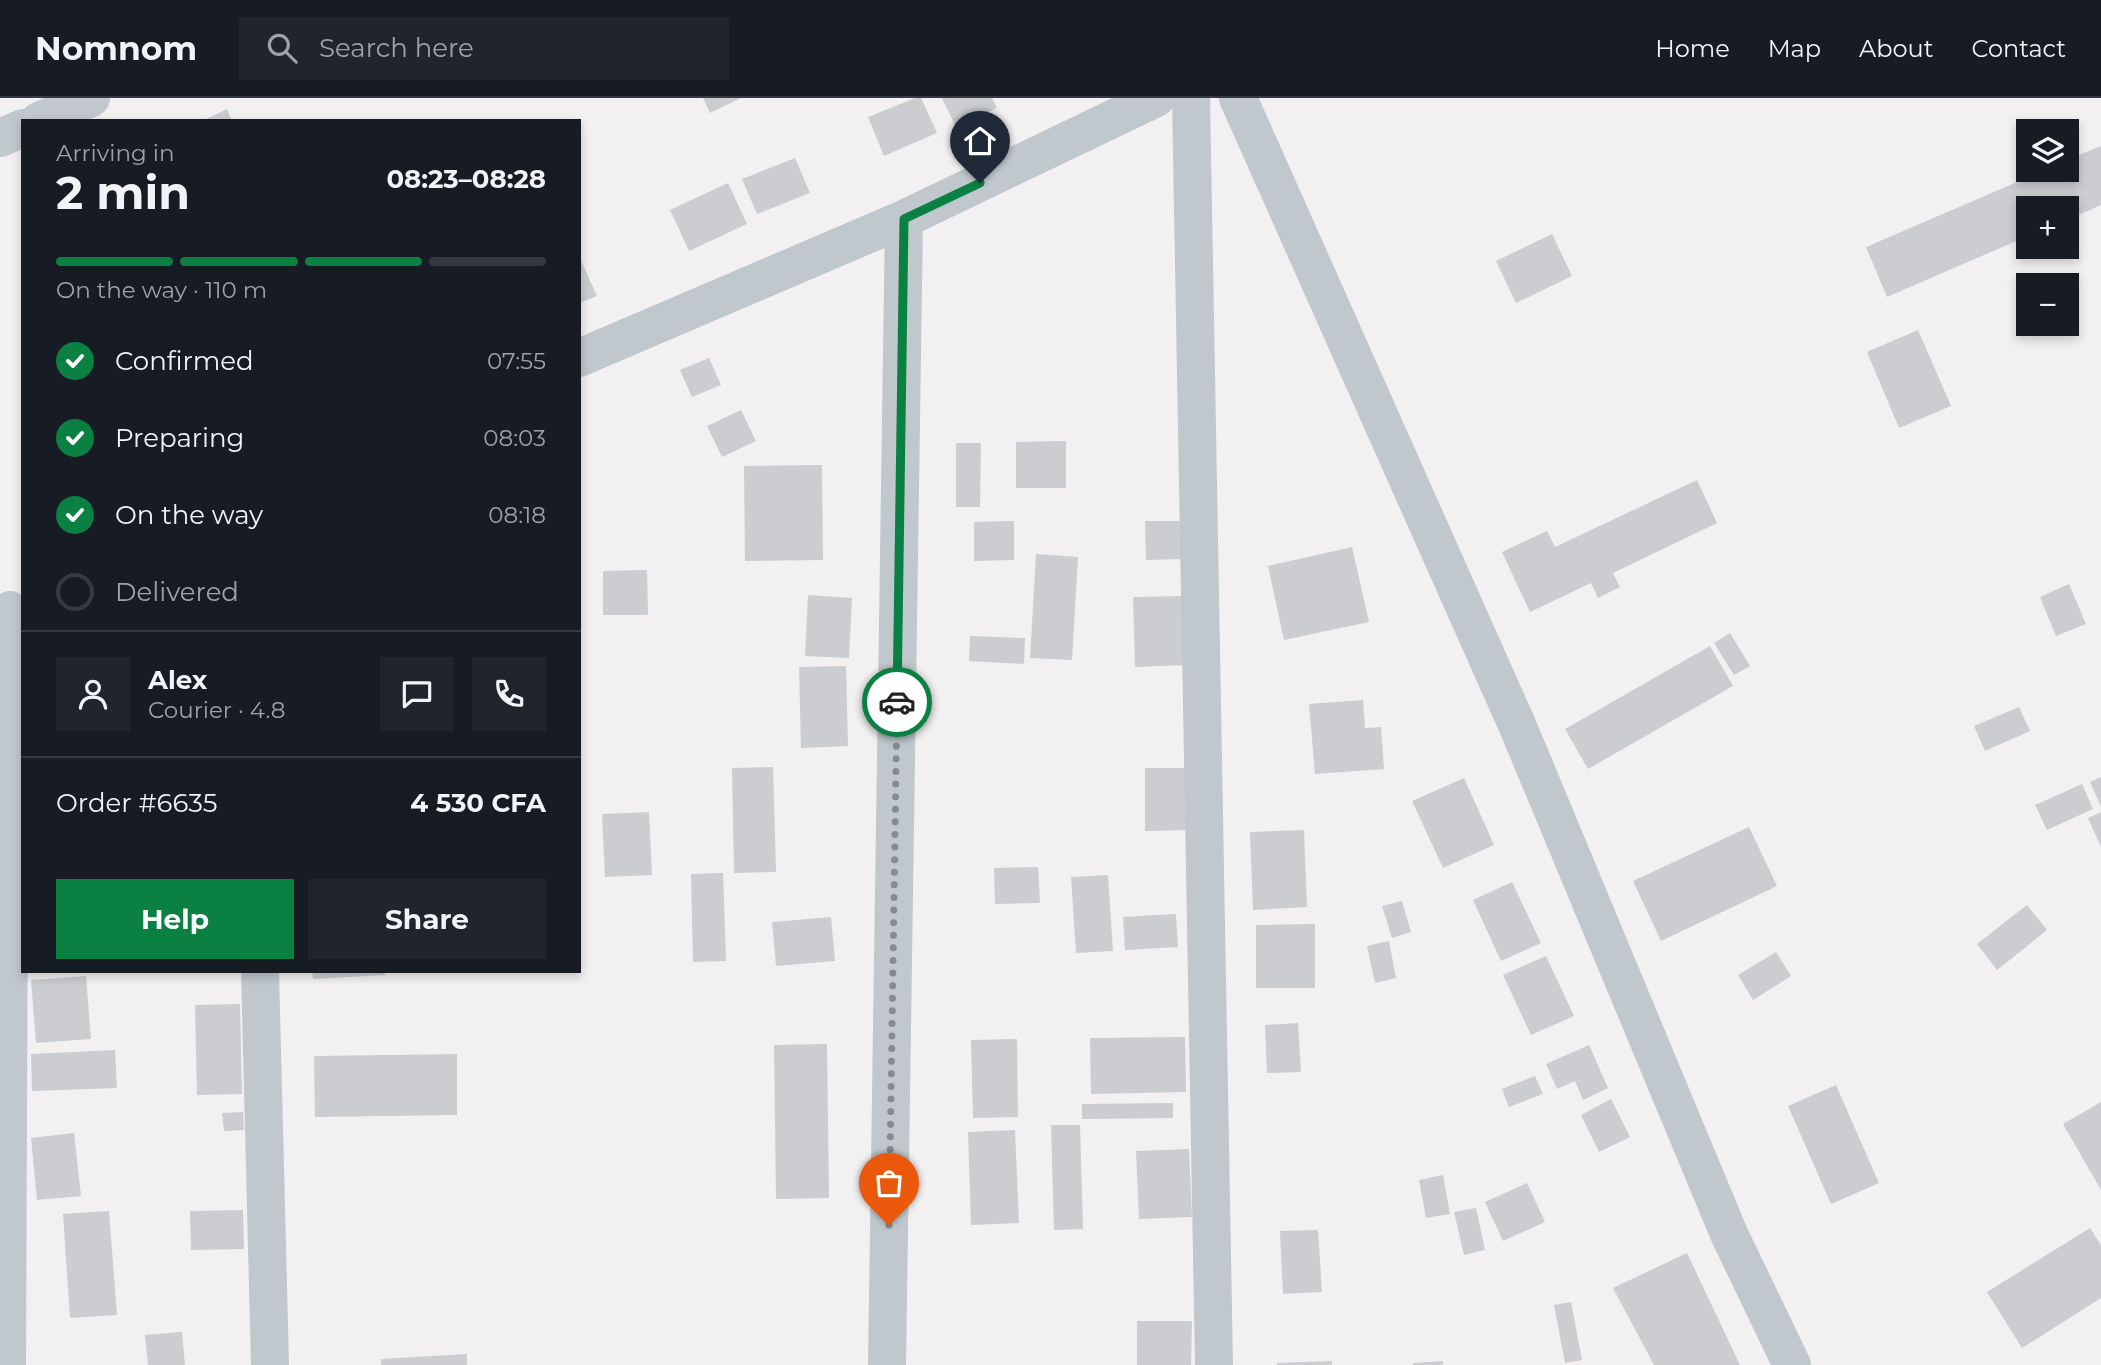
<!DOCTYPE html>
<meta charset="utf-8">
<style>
:root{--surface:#171b24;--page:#20242c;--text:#f1f3f6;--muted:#9ea1a6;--line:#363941;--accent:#0b8043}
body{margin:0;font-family:Montserrat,sans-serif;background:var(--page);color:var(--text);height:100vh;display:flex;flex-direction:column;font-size:26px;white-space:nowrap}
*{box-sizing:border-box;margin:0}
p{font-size:23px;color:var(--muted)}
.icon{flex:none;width:38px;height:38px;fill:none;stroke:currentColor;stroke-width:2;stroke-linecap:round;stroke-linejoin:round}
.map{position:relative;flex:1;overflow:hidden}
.sheet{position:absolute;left:21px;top:21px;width:560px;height:854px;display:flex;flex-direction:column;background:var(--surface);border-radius:0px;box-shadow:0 4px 10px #0003}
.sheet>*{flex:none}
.tools{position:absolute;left:2016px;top:21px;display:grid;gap:14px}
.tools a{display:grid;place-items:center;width:63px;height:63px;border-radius:0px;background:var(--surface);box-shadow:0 4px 10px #0003;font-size:35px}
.pin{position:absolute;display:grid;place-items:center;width:60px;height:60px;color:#fff;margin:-72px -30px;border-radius:50% 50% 50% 0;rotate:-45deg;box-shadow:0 0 7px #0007}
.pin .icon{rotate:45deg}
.courier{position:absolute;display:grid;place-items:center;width:70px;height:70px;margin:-35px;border:5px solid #0b8043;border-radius:50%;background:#fff;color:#222;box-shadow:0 2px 9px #0007}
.overview em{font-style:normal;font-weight:700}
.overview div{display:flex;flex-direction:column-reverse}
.overview{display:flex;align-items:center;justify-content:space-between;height:119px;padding:0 35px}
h1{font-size:46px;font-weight:700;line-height:52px}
.bar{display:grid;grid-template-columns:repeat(4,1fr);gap:10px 7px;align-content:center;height:84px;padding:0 35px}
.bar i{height:9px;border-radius:5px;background:var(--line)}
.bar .selected{background:var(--accent)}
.bar p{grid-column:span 4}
.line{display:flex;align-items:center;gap:18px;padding:0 35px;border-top:2px solid var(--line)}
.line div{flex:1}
.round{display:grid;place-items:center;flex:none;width:74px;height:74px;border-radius:0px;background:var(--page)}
ol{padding:0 35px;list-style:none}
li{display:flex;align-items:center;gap:21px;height:77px}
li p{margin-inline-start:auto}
li .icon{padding:7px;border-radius:50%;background:var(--accent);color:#fff;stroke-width:4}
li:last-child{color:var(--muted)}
li i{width:38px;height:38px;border:4px solid var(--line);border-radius:50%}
.primary-button{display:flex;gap:14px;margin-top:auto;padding:14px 35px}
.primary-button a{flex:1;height:80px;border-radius:0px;background:var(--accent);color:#fff;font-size:28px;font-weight:700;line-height:80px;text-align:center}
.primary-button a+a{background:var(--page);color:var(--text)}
header{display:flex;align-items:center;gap:42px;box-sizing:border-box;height:98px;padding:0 35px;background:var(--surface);border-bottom:2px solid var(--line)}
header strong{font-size:33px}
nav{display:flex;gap:38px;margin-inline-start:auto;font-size:24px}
.search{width:490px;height:63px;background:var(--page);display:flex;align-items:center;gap:18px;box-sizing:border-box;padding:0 24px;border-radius:0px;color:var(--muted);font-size:26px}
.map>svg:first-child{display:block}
.building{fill:#cbcdd1}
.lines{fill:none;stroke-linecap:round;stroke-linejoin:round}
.minor{stroke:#c0c8cd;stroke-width:38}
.done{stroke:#858b90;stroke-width:7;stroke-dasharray:0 12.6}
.route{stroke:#0b8043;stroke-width:9}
</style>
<header>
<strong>Nomnom</strong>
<div class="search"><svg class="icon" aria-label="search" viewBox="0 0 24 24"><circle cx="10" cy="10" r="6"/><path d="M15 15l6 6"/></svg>Search here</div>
<nav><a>Home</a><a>Map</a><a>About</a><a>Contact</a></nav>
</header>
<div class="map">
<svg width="2101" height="1267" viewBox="0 0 2101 1267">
<rect width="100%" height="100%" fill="#f2f0f1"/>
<path class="building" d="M703,0H741L710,15Z
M915,0H921L937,35L884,58L868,19Z
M942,0H992L997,10L956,29Z
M227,11L232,23H202Z
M2101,48V107L2067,122V110H2028V138L1887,199L1866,149L2045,72H2067V62Z
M795,60L810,95L757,116L742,81Z
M728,85L747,126L689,153L670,112Z
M1552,136L1572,178L1516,205L1496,163Z
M579,158L597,198L579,205Z
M1918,232L1951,308L1899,330L1867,254Z
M709,260L721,287L692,299L680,272Z
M741,312L756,343L722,359L707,328Z
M1066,343V390H1016V344Z
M956,345H981L980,409H956Z
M822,367L823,462L745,463L744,368Z
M1697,382L1717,425L1613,475L1620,489L1598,500L1591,485L1530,514L1502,454L1547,433L1555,449Z
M1014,423V462L974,463V424Z
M1145,423H1183L1184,461L1146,462Z
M1352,449L1369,524L1284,542L1268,468Z
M1036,456L1078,459L1072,562L1030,560Z
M647,472L648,517H603V473Z
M2069,486L2086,526L2056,538L2040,499Z
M808,497L852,500L849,560L805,558Z
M1184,498L1186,567L1135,569L1133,499Z
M1730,535L1750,568L1734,577L1714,545Z
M970,538L1025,540L1024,566L969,563Z
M1710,548L1733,588L1588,671L1565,631Z
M846,568L848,648L801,650L799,569Z
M1363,602L1365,630L1381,629L1384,671L1315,676L1309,606Z
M2019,609L2030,633L1985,653L1974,628Z
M773,669L776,774L734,775L732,670Z
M1145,670H1188V732L1145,733Z
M2101,679V709L2090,684Z
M1464,680L1494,747L1443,770L1412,703Z
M2082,686L2093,711L2047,732L2035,707Z
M649,714L652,777L605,779L602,716Z
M2101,714V749L2088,720Z
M1749,729L1777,788L1661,843L1633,783Z
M1304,732L1307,809L1253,812L1250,734Z
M1038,769L1040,805L995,806L994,770Z
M723,775L726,863L693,864L691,776Z
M1108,777L1113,853L1076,855L1071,779Z
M1512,784L1541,845L1501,863L1473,802Z
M1402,803L1411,834L1392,840L1382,808Z
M2027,807L2047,832L1997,872L1977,846Z
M1176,816L1178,849L1125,852L1123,819Z
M831,819L835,863L776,868L772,824Z
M1315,826V890H1256V827Z
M1389,843L1396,880L1375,885L1367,848Z
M1776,854L1791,878L1753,902L1738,877Z
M1546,858L1574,918L1531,937L1503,877Z
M312,873H385V877L313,881Z
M86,878L91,941L36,945L31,882Z
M240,906L242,996L197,997L195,907Z
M1298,925L1301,974L1267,975L1265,927Z
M1185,939L1186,994L1091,996L1090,940Z
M1017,941L1018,1019L973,1020L971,942Z
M827,946L829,1100L776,1101L774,947Z
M1589,947L1608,990L1583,1002L1575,983L1557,991L1546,966Z
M115,952L117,990L32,993L31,956Z
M457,956V1017L315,1019L314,958Z
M1535,978L1543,996L1509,1009L1502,991Z
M1836,987L1879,1085L1831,1106L1788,1008Z
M1611,1001L1630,1039L1599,1054L1581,1017Z
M2101,1004V1092L2063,1026Z
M1173,1005V1020L1082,1021V1006Z
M243,1014L244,1032L224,1033L222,1015Z
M1051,1027H1080L1083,1131L1054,1132Z
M1015,1032L1019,1125L971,1127L968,1034Z
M74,1035L81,1098L37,1102L31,1040Z
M1189,1051L1192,1119L1139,1121L1136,1053Z
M1443,1077L1450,1116L1426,1120L1419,1082Z
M1527,1085L1545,1124L1503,1143L1485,1104Z
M1476,1110L1485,1152L1464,1157L1454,1114Z
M243,1112L244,1151L191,1152L190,1113Z
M109,1113L117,1217L70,1220L63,1116Z
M2090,1130L2101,1147V1200L2022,1250L1987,1194Z
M1318,1132L1322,1194L1283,1196L1280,1133Z
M1687,1155L1740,1267H1654L1613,1190Z
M1571,1204L1582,1262L1565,1265L1554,1207Z
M1137,1223H1192L1191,1267H1137Z
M182,1234L185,1267H148L145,1237Z
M467,1256V1267H381V1261Z
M1332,1263V1267H1277V1265Z
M1443,1263V1267H1413V1265Z"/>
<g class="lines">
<path class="minor" d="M1191,0L1214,1267
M1238,0L1518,629L1729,1136L1792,1267
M39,23L91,0
M0,40L23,30
M579,260L904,121L1156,0
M260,873L270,1267
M7,1267L10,512
M887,1267L904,121"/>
</g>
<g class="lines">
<path class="done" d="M889,1127L897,604"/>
<path class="route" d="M897,604L904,121L980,85"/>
</g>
</svg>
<div class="tools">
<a><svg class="icon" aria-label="layers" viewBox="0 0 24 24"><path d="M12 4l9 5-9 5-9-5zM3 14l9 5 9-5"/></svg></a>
<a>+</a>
<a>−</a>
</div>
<div class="pin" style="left:889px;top:1127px;background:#ea580c"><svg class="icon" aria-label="bag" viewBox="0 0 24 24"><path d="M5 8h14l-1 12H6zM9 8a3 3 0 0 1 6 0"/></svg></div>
<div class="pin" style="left:980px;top:85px;background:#1f2937"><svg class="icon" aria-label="home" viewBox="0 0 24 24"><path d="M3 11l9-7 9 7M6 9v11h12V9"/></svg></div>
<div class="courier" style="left:897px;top:604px"><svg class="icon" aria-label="car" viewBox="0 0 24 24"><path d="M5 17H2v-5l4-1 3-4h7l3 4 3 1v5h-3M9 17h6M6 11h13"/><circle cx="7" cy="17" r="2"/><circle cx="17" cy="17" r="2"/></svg></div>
<section class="sheet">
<div class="overview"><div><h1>2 min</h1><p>Arriving in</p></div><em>08:23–08:28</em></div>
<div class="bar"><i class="selected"></i><i class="selected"></i><i class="selected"></i><i></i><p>On the way · 110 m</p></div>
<ol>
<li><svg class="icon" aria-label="check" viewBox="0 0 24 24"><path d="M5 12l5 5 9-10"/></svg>Confirmed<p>07:55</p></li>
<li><svg class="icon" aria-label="check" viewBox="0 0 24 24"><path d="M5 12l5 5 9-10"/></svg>Preparing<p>08:03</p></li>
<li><svg class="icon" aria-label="check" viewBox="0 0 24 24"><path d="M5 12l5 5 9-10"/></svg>On the way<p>08:18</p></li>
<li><i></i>Delivered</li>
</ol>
<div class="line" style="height:126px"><a class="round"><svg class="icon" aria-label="person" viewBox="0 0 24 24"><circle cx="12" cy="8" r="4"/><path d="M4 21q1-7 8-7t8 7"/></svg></a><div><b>Alex</b><p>Courier · 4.8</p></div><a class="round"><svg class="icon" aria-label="chat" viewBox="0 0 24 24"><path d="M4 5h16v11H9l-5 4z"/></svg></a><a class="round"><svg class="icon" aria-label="phone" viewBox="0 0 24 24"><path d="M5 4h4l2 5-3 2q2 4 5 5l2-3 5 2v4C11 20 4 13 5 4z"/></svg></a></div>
<div class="line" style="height:91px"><div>Order #6635</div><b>4 530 CFA</b></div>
<div class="primary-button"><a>Help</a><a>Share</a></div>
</section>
</div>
